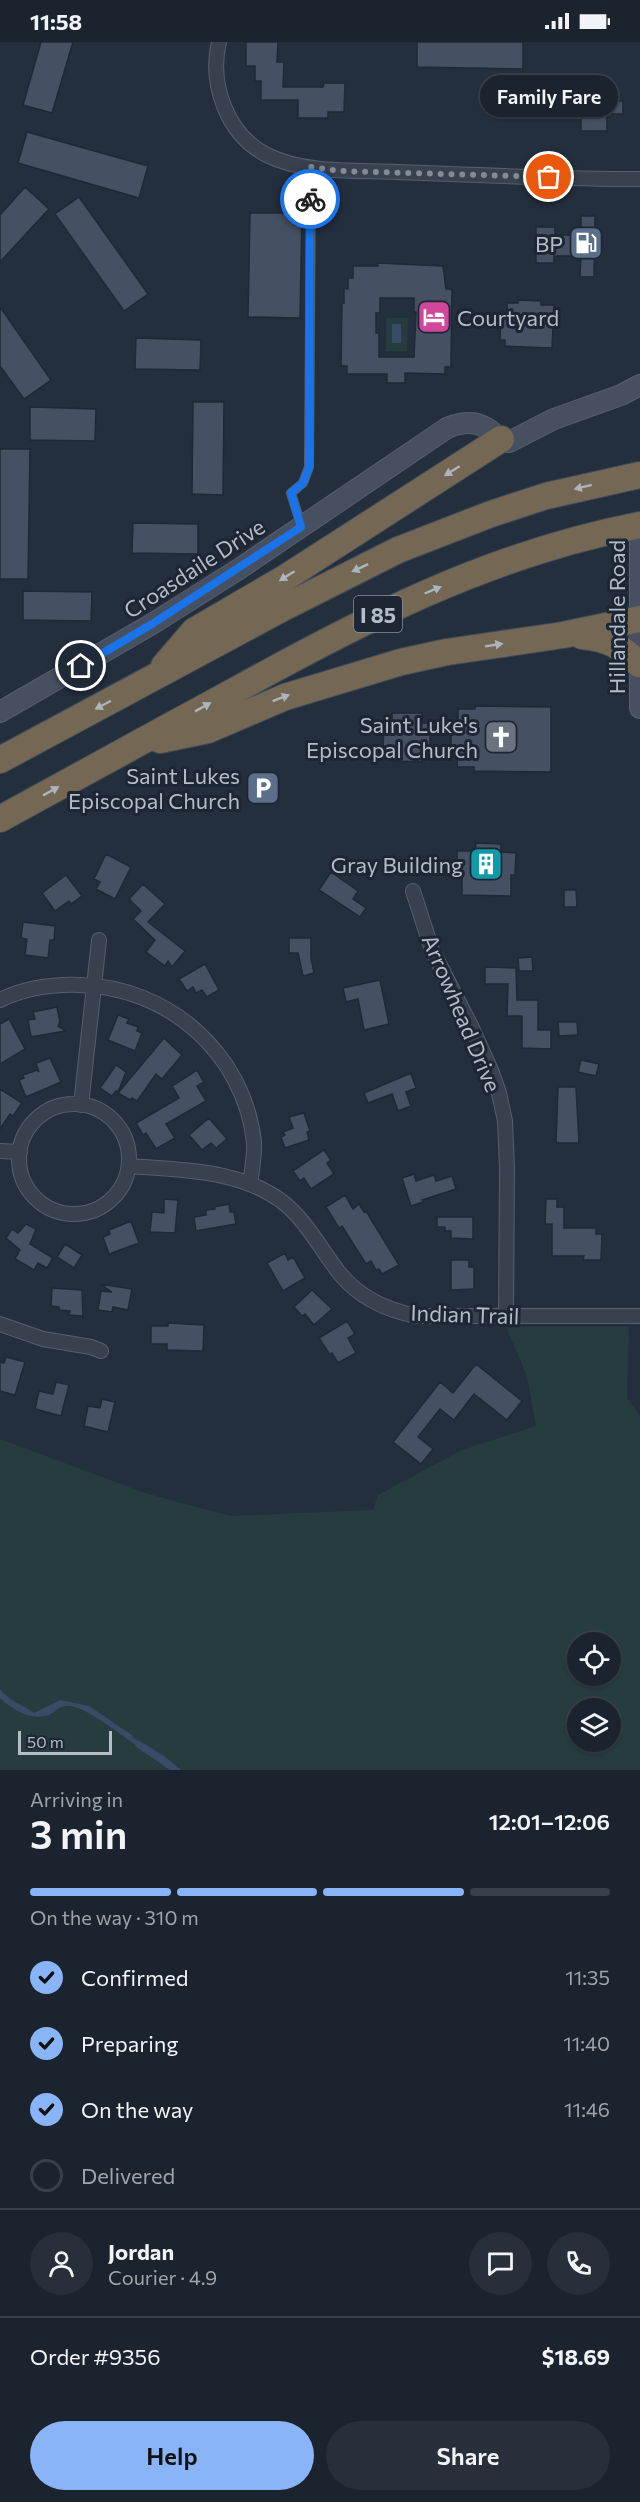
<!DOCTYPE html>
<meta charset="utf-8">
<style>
:root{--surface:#1b232e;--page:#282f3a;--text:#f1f3f6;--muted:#a0a4aa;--line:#39404a;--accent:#8ab4f8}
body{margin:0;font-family:Commissioner,sans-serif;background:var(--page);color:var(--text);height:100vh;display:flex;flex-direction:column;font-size:22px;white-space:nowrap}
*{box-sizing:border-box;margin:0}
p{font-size:20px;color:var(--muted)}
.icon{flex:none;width:33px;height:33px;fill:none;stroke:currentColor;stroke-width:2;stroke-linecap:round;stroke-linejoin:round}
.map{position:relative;height:1728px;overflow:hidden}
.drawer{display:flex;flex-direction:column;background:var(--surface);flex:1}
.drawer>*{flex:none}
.fabs{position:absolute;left:567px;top:1590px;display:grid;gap:12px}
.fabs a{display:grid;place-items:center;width:54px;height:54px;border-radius:50%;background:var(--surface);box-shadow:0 2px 4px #0004,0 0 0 2px var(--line);font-size:30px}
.scale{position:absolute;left:18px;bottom:15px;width:94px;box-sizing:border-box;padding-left:6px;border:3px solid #b4bcc9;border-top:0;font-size:16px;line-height:21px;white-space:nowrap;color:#b4bcc9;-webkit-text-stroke:4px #1d2633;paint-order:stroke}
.pin{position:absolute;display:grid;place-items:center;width:51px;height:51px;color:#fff;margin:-26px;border:3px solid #fff;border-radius:50%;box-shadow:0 2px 6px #0007}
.courier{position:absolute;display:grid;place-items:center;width:60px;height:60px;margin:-30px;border:4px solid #1a73e8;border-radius:50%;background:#fff;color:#222;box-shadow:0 2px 8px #0007}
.bubble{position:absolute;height:42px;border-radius:21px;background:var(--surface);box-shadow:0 2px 4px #0004,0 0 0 2px var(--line);font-size:20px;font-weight:600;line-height:42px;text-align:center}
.headline em{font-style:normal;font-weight:600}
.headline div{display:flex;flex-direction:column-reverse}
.headline{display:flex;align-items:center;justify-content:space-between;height:102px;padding:0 30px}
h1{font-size:39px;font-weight:600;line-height:45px}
.bar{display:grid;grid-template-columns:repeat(4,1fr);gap:9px 6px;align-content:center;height:72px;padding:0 30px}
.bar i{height:8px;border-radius:4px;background:var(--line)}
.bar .selected{background:var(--accent)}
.bar p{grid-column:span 4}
.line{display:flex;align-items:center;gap:15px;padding:0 30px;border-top:2px solid var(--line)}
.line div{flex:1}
.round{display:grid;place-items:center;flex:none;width:63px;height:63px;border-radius:32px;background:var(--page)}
ol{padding:0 30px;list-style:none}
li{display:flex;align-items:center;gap:18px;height:66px}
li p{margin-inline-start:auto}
li .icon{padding:6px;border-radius:50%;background:var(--accent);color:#111;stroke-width:4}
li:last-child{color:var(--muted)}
li i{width:33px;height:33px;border:3px solid var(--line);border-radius:50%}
.action{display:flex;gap:12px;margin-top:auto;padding:12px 30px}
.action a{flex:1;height:69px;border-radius:36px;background:var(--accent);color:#111;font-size:24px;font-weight:600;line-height:69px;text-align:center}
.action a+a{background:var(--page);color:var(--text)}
.status{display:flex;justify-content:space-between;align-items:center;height:42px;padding:0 30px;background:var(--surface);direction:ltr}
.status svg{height:16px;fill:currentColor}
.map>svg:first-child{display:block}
.green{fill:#263c3f;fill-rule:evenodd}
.water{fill:#394c67}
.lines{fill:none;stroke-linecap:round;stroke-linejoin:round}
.stream{stroke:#394c67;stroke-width:4}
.building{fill:#455162;stroke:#1f2835;stroke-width:1.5;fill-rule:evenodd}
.lane-casing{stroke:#565f6c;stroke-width:10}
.street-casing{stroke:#565f6c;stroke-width:16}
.secondary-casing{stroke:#565f6c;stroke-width:22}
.highway-casing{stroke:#434c59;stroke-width:28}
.lane{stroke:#38414e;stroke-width:7}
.street{stroke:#38414e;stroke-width:14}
.secondary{stroke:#465061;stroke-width:20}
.highway{stroke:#746855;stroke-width:26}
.oneway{fill:#aeb4bd}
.done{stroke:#828b98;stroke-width:6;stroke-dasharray:0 10.8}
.route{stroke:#1a73e8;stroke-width:8}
.labels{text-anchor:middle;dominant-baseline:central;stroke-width:6;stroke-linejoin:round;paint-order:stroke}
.shield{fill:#1d2633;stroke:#878f9c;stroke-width:1.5}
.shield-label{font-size:21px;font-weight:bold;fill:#b4bcc9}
.poi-label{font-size:22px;fill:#b4bcc9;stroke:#1d2633;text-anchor:end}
.street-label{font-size:22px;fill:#b4bcc9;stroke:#1d2633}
</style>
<div class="status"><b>11:58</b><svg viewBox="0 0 49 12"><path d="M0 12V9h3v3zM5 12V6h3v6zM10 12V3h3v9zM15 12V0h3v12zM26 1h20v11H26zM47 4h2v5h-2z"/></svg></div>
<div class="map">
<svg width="640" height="1728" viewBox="0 0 640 1728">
<rect width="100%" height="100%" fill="#242f3e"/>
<path class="green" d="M386,276H408L407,309H386Z
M506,1285H629L627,1356L640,1374V1728H0V1397L145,1451L230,1474L373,1468L378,1453L462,1408L536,1384L527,1334ZM578,1600H610V1634H578ZM578,1666H610V1700H578Z"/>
<path class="water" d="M392,282H401V301H392Z
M0,1647C12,1661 20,1661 34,1671L60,1658L89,1664L133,1694L131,1699C115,1689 87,1666 70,1664C63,1663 59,1666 54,1670C35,1682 14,1669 0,1656Z
M138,1698L164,1714L181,1728H170L135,1704Z"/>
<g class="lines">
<path class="stream" d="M127,1694L141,1704"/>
</g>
<path class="building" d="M41,0H73L52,71L23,63Z
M246,0H278L277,20H284L283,45H323L324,41H345L344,70H328V76H298V58H261V39H255V24H246Z
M417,0H523V27L417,25Z
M581,40H606V59H623V72H607V89H581Z
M27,90L148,124L139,156L18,121Z
M25,145L49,167L0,220V173Z
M79,155L148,252L124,269L55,172Z
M250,171H302L300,276L248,275Z
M581,174H595L594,235H580L581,214H554V221H536V185H555V193H581Z
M377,221L443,224L446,247H452L451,325H445V332L405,331V341H387V332H347V324H341L342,261H344V246L348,247V236H353V224H378ZM380,256H414V271L416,270L414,315H379V291H376V271H380Z
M518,258L541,259V263H554L552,306L505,304V298H500L501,270H507V261H518Z
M0,265L51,338L24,357L0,324Z
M136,296L201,298L200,328L135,327Z
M193,360H224L223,453L192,452Z
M30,365L96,367L95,399L30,398Z
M0,407H30L28,537H0Z
M133,481L198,482V512L132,511Z
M23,549L92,550L91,579L23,578Z
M475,664L551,665V730L474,729V725H457L458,707H451V686L458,685V667H475Z
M392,671H422V681H430V710H422V720L391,719L392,710H383L384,680H392Z
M476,801L501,802V810L516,811L515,833H511V854L462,853V834H457V809H475Z
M106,812L131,825L115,857L96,847L100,840L94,837Z
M331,830L358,849L353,857L366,866L360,875L319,848Z
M66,833L82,854L71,862L69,859L55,869L42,851Z
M143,842L165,862L148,880L185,909L172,925L168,919L165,924L146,910L155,898L133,877L141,869L129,857Z
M564,848H576L577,865H564Z
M23,880L55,884L54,898H50L48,916L25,913L27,897L21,896Z
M289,896H311V916L314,931L303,934L298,911H289Z
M532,915L533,929H519L518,916Z
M205,922L219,948L207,955L202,948L196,951L193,945L187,949L179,937Z
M485,925L516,926L517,958H538V988H551V1007L522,1006V974H507L508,942H485Z
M380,938L389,982L364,988L358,957L346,960L343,946Z
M57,965L60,980L58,984L65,989L31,995L28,978L35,977L33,970Z
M118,973L129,977L127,981L138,985L137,989L142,991L135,1009L108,998Z
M9,977L25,1007L0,1022V982Z
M558,980H577L578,993L559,994Z
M164,996L182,1013L162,1037L156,1032L137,1059L132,1056L130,1058L118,1051Z
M50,1016L61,1040L26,1055L19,1038L24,1036L23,1033L37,1028L39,1030L36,1021Z
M581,1018L599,1022L596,1034L578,1030Z
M116,1023L126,1030L118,1050L116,1049L112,1054L100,1046Z
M197,1028L204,1040L197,1044L206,1059L166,1082L175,1096L156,1107L146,1091L143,1093L136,1081L179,1056L172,1044Z
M411,1031L416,1046L406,1050L411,1064L398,1069L392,1052L368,1061L364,1051Z
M558,1045H576L579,1101H556Z
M0,1047L22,1061L13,1074L10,1072L0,1087Z
M304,1071L310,1089L307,1090L309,1098L285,1106L281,1095L285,1093L283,1090L293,1086L289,1075Z
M209,1076L227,1097L216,1106L211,1101L202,1108L189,1093Z
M324,1108L331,1118L327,1121L334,1132L311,1147L304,1136L300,1139L293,1129Z
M414,1132L416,1139L434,1133L436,1139L452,1134L456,1147L422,1158L423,1160L411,1164L402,1136Z
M345,1153L353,1167L359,1162L364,1170L366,1169L399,1223L382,1232L379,1227L376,1228L371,1219L366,1222L342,1184L339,1186L326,1165Z
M164,1157L178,1158L175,1191L150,1190L152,1170L164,1171Z
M546,1157H557V1165H564V1186H596V1192H602L601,1218H583L584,1214H552V1182H545Z
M229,1162L230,1170H234L236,1182L196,1189L194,1175L206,1173V1168L215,1167L214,1165Z
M437,1175H473V1197L451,1196V1189H445V1185H437Z
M131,1179L139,1201L109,1212L103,1195L110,1192L109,1188Z
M26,1182L36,1187L30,1202L53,1216L47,1226L38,1221L34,1228L15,1217L20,1208L6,1196L12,1187L18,1191Z
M65,1202L82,1213L74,1226L57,1215Z
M285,1211L288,1218L293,1215L305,1236L283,1249L267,1221Z
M451,1218H469V1225H474V1247L451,1248Z
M100,1242L132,1247L128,1268L113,1265L112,1270L98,1268L101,1249L112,1250Z
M52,1246L82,1248L83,1274L69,1273L70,1269L59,1268V1265L51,1264Z
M312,1248L332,1267L314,1283L305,1272L302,1274L294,1265Z
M347,1279L355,1292L348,1296L356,1311L338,1321L332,1311L330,1313L319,1296Z
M168,1281L204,1283L203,1309L167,1308V1302H151V1284H168Z
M6,1315L25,1320L15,1353L0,1349V1320L4,1321Z
M476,1322L522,1359L507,1378L474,1352L454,1378L440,1367L418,1395L433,1407L421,1422L393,1400L440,1340L453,1351Z
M56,1340L69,1343L61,1374L35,1367L39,1349L53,1352Z
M102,1357L115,1360L108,1390L84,1384L88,1364L100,1366Z"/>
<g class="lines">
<g class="lane-casing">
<path id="lane" d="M301,483L291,451L303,441L309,425L311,125"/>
</g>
<g class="street-casing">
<path id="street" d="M219,0C209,42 227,93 267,113C304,132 357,128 398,130C478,133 559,137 640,137
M413,849L432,908L471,984L491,1028L499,1051L505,1079L507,1126L506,1274
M0,958C25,946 52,942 80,943C168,945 244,1011 254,1100C255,1113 252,1127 250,1141
M19 1117a55 55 0 1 1 110 0a55 55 0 1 1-110 0Z
M81,1063L99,898
M0,1109L20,1110
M129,1124C180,1128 236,1127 280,1158C307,1178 320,1207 341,1233C360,1256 387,1268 416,1274H640
M0,1282L43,1297L91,1305L101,1309"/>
</g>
<g class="secondary-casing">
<path id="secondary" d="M640,484V666
M0,670L152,582L239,527L447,386C471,376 486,381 503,400H509L554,377L621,353L640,343"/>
</g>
<g class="highway-casing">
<path id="highway" d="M582,594C611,597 618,603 639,622
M164,624L194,589L285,536L501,397
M160,698L208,688L285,655L401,620L447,610L563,593L640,577
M0,718L281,567L398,508L491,472L546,454L640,433
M0,777C75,736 151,694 227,653C360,579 489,512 640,483"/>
</g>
<use href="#lane" class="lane"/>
<use href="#street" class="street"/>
<use href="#secondary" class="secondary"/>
<use href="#highway" class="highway"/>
</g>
<defs><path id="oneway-solid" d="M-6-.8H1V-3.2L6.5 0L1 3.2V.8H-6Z" transform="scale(1.5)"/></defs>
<g class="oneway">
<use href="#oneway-solid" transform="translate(452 429) rotate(148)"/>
<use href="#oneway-solid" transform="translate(583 445) rotate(166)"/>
<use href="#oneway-solid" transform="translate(360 526) rotate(155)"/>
<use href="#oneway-solid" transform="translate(287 534) rotate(148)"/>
<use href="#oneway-solid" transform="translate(433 548) rotate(-23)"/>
<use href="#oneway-solid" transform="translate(494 603) rotate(-9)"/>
<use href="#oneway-solid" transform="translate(281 656) rotate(-21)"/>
<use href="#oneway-solid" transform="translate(103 663) rotate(152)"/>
<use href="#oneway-solid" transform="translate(203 665) rotate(-29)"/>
<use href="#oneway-solid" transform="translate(51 749) rotate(-29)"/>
</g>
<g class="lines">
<path class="done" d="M310,157L311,125L341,129L549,135"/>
<path class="route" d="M81,624L152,582L301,485L291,451L303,441L309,425L310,157"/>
</g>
<defs>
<g id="fuel-square" transform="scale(1.725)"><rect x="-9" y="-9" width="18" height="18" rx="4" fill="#5c6f8a" stroke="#1d2633"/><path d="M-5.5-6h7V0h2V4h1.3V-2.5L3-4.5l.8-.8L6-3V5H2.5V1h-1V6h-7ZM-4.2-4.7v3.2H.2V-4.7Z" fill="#fff"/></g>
<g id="hotel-square" transform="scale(1.725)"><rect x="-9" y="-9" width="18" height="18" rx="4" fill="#d1479c" stroke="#1d2633"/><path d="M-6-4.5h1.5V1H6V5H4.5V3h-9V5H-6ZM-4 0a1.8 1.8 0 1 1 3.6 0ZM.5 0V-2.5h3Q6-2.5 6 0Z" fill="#fff"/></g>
<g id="church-square" transform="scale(1.725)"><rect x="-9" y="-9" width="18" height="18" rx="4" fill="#6b7280" stroke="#1d2633"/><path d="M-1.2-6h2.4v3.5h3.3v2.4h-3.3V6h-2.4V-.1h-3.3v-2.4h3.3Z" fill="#fff"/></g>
<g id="parking-square" transform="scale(1.725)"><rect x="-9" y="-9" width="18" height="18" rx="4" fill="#5c6f8a" stroke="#1d2633"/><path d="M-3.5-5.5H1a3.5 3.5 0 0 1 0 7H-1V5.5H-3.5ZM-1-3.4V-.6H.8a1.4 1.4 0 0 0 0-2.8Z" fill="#fff"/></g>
<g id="building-square" transform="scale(1.725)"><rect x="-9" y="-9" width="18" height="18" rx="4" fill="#0f9aa8" stroke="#1d2633"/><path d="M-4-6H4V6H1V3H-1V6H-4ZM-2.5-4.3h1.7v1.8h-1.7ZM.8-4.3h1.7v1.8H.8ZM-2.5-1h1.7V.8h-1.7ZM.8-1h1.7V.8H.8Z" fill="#fff"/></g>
</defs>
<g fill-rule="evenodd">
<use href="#fuel-square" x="586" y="201"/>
<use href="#hotel-square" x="434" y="275"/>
<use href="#church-square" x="501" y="695"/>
<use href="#parking-square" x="263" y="746"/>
<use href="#building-square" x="486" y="822"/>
</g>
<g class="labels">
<rect class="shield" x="354" y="554" width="48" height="36" rx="4.5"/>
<g class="shield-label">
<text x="378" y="572">I 85</text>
</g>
<g class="poi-label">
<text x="563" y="201">BP</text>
<text x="457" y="275" text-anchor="start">Courtyard</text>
<text x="478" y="682">Saint Luke's<tspan x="478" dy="25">Episcopal Church</tspan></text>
<text x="240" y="733">Saint Lukes<tspan x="240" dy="25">Episcopal Church</tspan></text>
<text x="463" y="822">Gray Building</text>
</g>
<g class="street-label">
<text transform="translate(194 526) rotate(-33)">Croasdaile Drive</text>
<text transform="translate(616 575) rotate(-90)">Hillandale Road</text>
<text transform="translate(462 971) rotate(67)">Arrowhead Drive</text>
<text transform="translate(465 1272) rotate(2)">Indian Trail</text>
</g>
</g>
</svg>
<div class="fabs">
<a><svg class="icon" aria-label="locate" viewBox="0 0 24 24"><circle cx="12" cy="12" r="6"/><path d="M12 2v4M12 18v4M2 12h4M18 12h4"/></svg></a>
<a><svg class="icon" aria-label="layers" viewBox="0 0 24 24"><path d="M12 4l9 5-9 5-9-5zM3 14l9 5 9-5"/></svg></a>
</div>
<div class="scale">50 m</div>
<div class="pin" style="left:549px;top:135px;background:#ea580c"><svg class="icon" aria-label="bag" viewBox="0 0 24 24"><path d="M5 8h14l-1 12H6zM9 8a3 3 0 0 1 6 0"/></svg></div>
<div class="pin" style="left:81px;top:624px;background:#1f2937"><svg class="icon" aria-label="home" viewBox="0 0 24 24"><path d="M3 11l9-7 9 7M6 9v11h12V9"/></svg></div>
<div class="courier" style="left:310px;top:157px"><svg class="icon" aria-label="bike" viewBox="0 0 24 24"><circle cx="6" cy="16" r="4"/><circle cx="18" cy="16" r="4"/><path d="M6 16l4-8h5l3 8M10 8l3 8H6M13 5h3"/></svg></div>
<div class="bubble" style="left:480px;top:33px;width:138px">Family Fare</div>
</div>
<section class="drawer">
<div class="headline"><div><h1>3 min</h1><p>Arriving in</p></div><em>12:01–12:06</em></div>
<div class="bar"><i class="selected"></i><i class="selected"></i><i class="selected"></i><i></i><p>On the way · 310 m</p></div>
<ol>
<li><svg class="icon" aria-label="check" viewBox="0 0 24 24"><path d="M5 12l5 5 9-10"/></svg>Confirmed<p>11:35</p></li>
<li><svg class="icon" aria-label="check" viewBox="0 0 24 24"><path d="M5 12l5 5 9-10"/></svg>Preparing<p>11:40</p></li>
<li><svg class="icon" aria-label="check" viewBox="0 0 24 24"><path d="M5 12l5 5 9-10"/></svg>On the way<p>11:46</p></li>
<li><i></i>Delivered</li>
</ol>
<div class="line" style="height:108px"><a class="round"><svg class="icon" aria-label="person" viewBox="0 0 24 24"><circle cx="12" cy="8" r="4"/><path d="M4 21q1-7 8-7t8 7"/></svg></a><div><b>Jordan</b><p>Courier · 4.9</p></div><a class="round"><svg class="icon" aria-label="chat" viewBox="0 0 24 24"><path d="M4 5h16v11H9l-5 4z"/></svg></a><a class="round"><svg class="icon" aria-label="phone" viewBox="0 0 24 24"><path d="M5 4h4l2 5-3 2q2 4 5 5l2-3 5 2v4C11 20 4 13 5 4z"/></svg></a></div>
<div class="line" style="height:78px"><div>Order #9356</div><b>$18.69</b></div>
<div class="action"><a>Help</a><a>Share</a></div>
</section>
